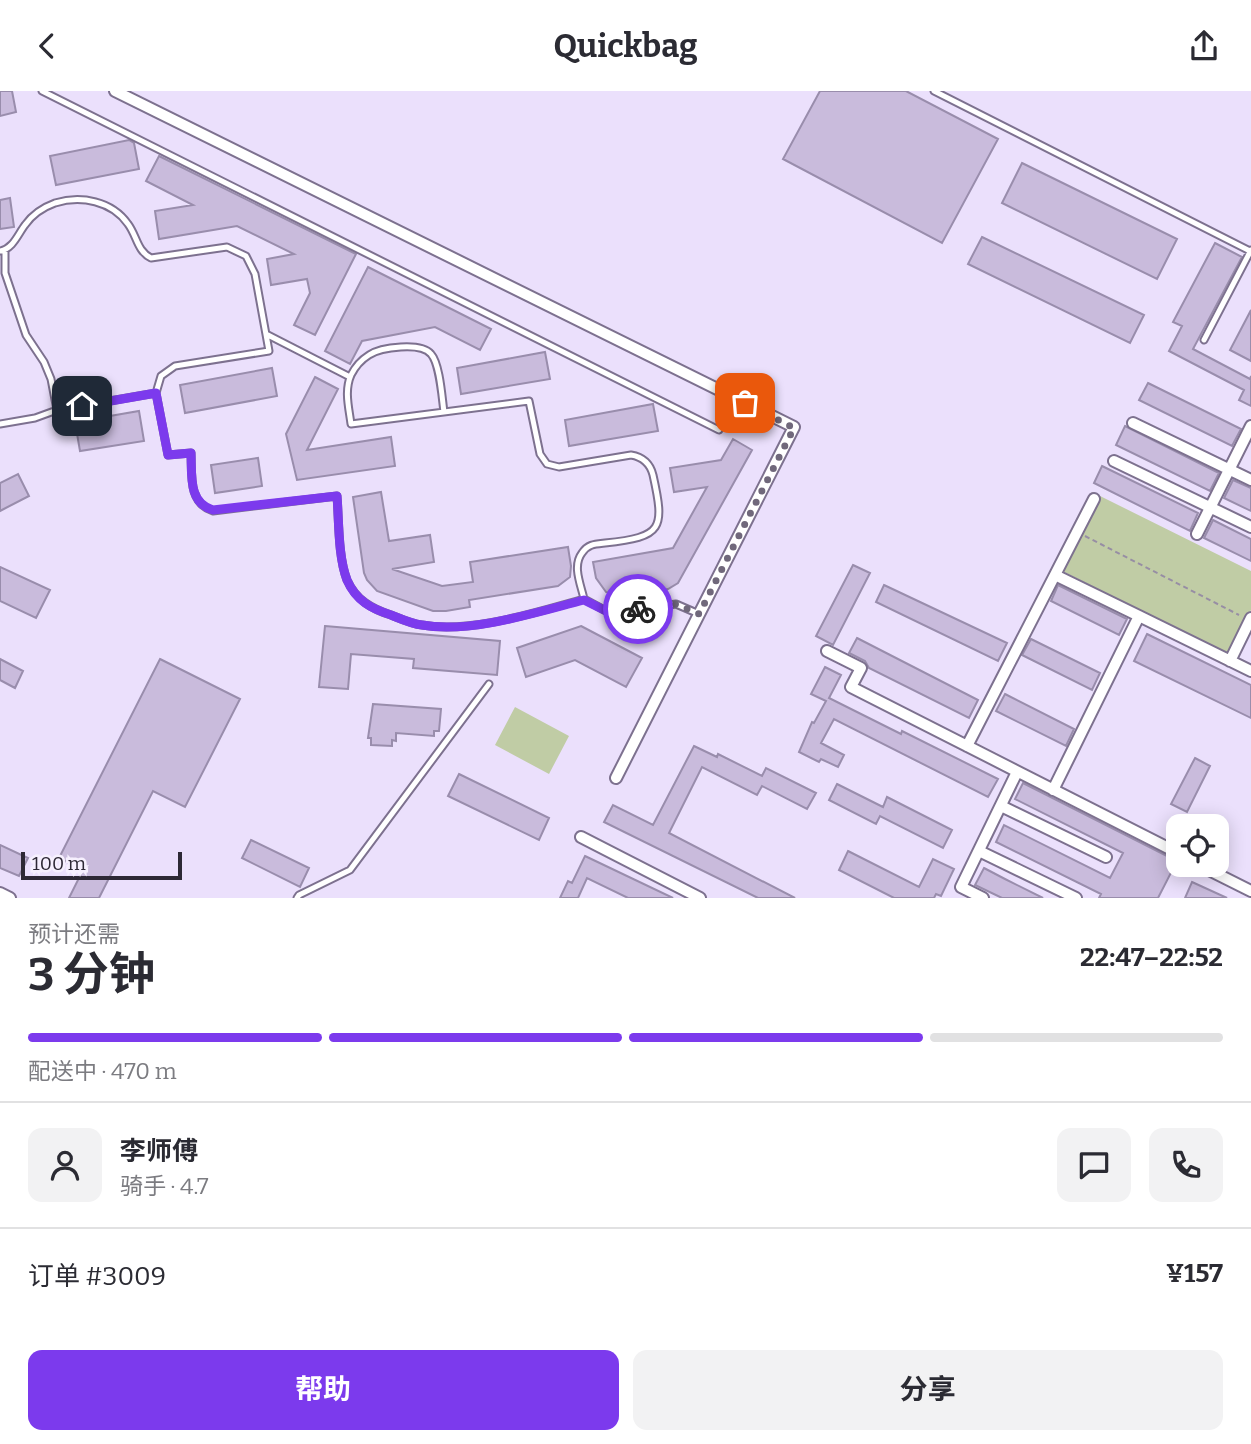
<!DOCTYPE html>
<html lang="zh">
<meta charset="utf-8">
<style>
:root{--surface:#fff;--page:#f2f2f3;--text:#2b2b33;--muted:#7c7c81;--line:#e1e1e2;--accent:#7c3aed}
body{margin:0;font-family:Bitter,"Noto Sans SC",serif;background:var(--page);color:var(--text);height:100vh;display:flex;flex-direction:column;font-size:26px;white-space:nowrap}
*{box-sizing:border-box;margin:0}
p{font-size:23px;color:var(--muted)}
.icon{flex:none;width:38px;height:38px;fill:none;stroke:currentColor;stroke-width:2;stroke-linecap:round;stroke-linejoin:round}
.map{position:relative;height:807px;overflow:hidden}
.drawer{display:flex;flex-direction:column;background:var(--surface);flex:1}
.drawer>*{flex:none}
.fabs{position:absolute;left:1166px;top:723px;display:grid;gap:14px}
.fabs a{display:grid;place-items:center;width:63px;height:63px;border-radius:14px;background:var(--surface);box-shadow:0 4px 18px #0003;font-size:35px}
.scale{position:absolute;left:21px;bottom:18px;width:161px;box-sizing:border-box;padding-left:7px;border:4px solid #2d2835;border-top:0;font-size:19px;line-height:24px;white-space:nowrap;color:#2d2835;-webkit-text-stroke:5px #f6f0fe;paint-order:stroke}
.pin{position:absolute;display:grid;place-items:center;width:60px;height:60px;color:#fff;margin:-30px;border-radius:14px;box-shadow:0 4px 10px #0006}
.courier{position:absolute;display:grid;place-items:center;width:70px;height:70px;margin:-35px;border:5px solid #7c3aed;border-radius:50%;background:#fff;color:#222;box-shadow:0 2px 9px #0007}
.summary em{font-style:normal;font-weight:700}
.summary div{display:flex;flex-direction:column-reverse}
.summary{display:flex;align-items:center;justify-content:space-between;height:119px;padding:0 28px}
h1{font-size:46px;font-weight:700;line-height:52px}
.bar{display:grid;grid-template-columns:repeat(4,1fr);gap:10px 7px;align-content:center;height:84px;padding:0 28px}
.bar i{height:9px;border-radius:5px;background:var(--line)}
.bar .active{background:var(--accent)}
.bar p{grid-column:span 4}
.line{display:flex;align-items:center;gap:18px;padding:0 28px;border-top:2px solid var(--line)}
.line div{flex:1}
.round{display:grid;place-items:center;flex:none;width:74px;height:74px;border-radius:14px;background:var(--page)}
.action{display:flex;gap:14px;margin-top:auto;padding:14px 28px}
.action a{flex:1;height:80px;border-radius:14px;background:var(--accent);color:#fff;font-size:28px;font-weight:700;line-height:80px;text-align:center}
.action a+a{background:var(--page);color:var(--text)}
header{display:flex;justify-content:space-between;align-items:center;height:91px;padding:0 28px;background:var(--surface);font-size:32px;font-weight:700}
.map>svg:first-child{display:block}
.green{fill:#c0cca5}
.building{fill:#c9bbdc;stroke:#998dac;stroke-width:2}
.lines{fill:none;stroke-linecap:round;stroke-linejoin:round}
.lane-casing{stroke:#7d718f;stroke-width:9}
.street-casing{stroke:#7d718f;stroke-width:14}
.path{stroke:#978ea4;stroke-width:2;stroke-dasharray:5 3.5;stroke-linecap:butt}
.lane{stroke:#fff;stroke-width:5}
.street{stroke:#fff;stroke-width:10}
.done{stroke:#70687b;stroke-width:7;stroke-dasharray:0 12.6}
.route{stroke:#7c3aed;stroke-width:9}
</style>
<header><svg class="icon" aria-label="back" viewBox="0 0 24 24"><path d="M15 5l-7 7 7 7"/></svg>Quickbag<svg class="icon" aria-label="share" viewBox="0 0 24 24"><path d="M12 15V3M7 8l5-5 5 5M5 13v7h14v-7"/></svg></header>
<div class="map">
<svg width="1251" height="807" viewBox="0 0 1251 807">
<rect width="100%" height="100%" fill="#ebe0fc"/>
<path class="green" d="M1092,401L1251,480V519L1228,563L1054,476Z
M515,616L569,645L549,683L495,654Z"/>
<path class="building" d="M0,0H12L16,21L0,25Z
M820,0H906L998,48L942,152L783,68Z
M129,49L134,52L139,78L56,94L50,65Z
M159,65L356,163L315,244L294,234L310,202L307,188L271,194L267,168L294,163L237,135L159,148L155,120L193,114L146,90Z
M1022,72L1177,148L1157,188L1002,112Z
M10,107L14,136L0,138V109Z
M982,146L1144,224L1130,252L968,173Z
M1215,152L1242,166L1193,258L1250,288L1251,285V315L1239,309L1244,299L1169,260L1182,235L1173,231Z
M368,176L491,238L480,259L435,236L362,250L350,273L325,260Z
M1251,219V270L1230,259Z
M545,261L550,288L461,303L457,277Z
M272,277L277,305L185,322L180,294Z
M315,286L338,298L307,359L391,346L395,375L297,389L286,343Z
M1148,292L1241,338L1232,355L1139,309Z
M653,313L658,340L569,355L565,329Z
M139,320L144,350L80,360L75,331Z
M1125,335L1219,382L1210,400L1116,354Z
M733,348L752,359L678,492L668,498L622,507L606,501L596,487L593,471L673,457L707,396L674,401L670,377L721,369Z
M258,367L262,395L215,402L211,374Z
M1102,375L1198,422L1190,440L1094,392Z
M18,383L29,405L0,420V392Z
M1233,389L1251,397V420L1224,407Z
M381,401L389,450L430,444L434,471L392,478L442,495L473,491L470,471L568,456L571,475L570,486L558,495L469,509L470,516L446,520H433L377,500L367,489L364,482L353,406Z
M1213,429L1251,448V470L1204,447Z
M853,474L870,482L833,554L816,545Z
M0,476L50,499L36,527L0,510Z
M884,494L1007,552L998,570L876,511Z
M1058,494L1127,528L1119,544L1051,510Z
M325,535L500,550L497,584L413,577L414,568L351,563L348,598L319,596Z
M581,535L642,567L626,596L575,569L526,586L517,557Z
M1147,543L1251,594V627L1134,570Z
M857,547L978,609L969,627L869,577L865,570L849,562Z
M1031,548L1100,582L1092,599L1022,564Z
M0,568L23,580L15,597L0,589Z
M160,568L240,608L185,716L153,700L99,807H69L83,779L59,767Z
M825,576L841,584L829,607L901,643L902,640L998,688L988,706L834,628L821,652L844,664L838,676L821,668L819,671L799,661L812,631L814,632L826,610L811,603Z
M1005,603L1074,638L1066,655L996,620Z
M373,613L441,618L439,640H434V645L396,642V650L392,649V655L371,654V647H368Z
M694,655L717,666L718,663L762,685L766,677L816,702L807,718L762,695L757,704L702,676L669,742L795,807H758L604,731L613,714L653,734Z
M1195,667L1210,675L1187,721L1171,713Z
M459,683L549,727L539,749L448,705Z
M1023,692L1177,770L1158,807H1099L1101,803L996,751L1004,734L1110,787L1123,762L1015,708Z
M837,693L883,716L887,706L952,739L943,757L880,725L876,733L829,709Z
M251,749L309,777L300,796L242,767Z
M0,754L28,767L19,785L0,777Z
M848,760L919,796L933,768L954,778L941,805L936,803L934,807H894L839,779Z
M585,765L673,807H628L587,787L578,807H560L568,790L572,792Z
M984,777L1005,788L1043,807H1002L975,794Z
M1192,791L1227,807H1185Z"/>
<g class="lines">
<g class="lane-casing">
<path id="lane" d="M42,0L719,339
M934,0L1250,160
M5,159V182L26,244L44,271L51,288L57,319
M0,160C13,158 18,143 25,134C32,124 44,116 55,112C81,104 112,110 128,133C137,145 137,160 151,167L227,156L246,165L255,183L269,260L175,275L161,285L156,302L168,364L191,362C192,384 188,412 213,420L337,405C339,430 338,466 347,489C356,509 372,518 391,524C401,528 412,533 422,534C470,543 537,521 584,508L610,522L676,513L699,523
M266,243L350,286
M1204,249L1251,159
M444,321C442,307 440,273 431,263C421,251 381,256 369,264C361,269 355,276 351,284C344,300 349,317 351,333L529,310L540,363L547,373L559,376L631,364C643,366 650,372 653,384C665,438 663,446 605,452C595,453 588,453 582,462C572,475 581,494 584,508
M0,333L35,327L57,319L156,302
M297,807L299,804L350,779L489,593"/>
</g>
<g class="street-casing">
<path id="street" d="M115,0L794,336L616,687
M1133,332L1251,389
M1114,370L1251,436
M1197,443L1251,335
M1055,484L1139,525
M827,560L861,577L851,596L1178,762
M1230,570L1251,527
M967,655L1094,408
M1053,699L1139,525L1251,580
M1001,715L1106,766
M581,746L700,807
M979,760L1076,807
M1199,774L1251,800
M0,802L10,807
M983,807L961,796L1017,681"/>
</g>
<path class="path" d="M1085,445L1239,524"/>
<use href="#lane" class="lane"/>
<use href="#street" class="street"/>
</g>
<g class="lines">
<path class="done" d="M638,518L676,513L699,523L794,337L745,312"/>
<path class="route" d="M82,315L156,302L168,364L191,362C192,384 188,412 213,419L337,405C339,430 338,466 347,489C356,510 372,518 391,524C401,528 412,533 422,534C470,543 537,521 584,509L610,522L638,518"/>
</g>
</svg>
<div class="fabs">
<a><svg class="icon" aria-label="locate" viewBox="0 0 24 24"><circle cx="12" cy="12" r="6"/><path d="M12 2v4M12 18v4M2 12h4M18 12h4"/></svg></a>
</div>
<div class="scale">100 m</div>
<div class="pin" style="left:745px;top:312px;background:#ea580c"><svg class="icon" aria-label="bag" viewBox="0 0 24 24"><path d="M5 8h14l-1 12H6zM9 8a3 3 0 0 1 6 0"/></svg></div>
<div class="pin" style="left:82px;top:315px;background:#1f2937"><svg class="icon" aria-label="home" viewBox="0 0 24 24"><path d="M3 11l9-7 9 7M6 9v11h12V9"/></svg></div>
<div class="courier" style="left:638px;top:518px"><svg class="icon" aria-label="bike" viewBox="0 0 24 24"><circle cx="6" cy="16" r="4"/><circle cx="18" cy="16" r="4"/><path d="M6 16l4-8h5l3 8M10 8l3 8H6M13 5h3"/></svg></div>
</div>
<section class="drawer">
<div class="summary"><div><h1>3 分钟</h1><p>预计还需</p></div><em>22:47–22:52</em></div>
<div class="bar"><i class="active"></i><i class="active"></i><i class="active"></i><i></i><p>配送中 · 470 m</p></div>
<div class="line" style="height:126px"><a class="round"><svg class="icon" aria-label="person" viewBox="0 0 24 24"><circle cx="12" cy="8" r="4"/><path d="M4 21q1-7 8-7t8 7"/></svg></a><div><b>李师傅</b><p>骑手 · 4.7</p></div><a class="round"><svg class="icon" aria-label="chat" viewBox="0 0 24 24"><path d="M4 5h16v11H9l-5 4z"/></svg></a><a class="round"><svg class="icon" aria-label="phone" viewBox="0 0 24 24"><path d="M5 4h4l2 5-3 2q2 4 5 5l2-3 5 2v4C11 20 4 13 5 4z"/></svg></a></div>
<div class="line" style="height:91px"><div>订单 #3009</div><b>¥157</b></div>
<div class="action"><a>帮助</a><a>分享</a></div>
</section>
